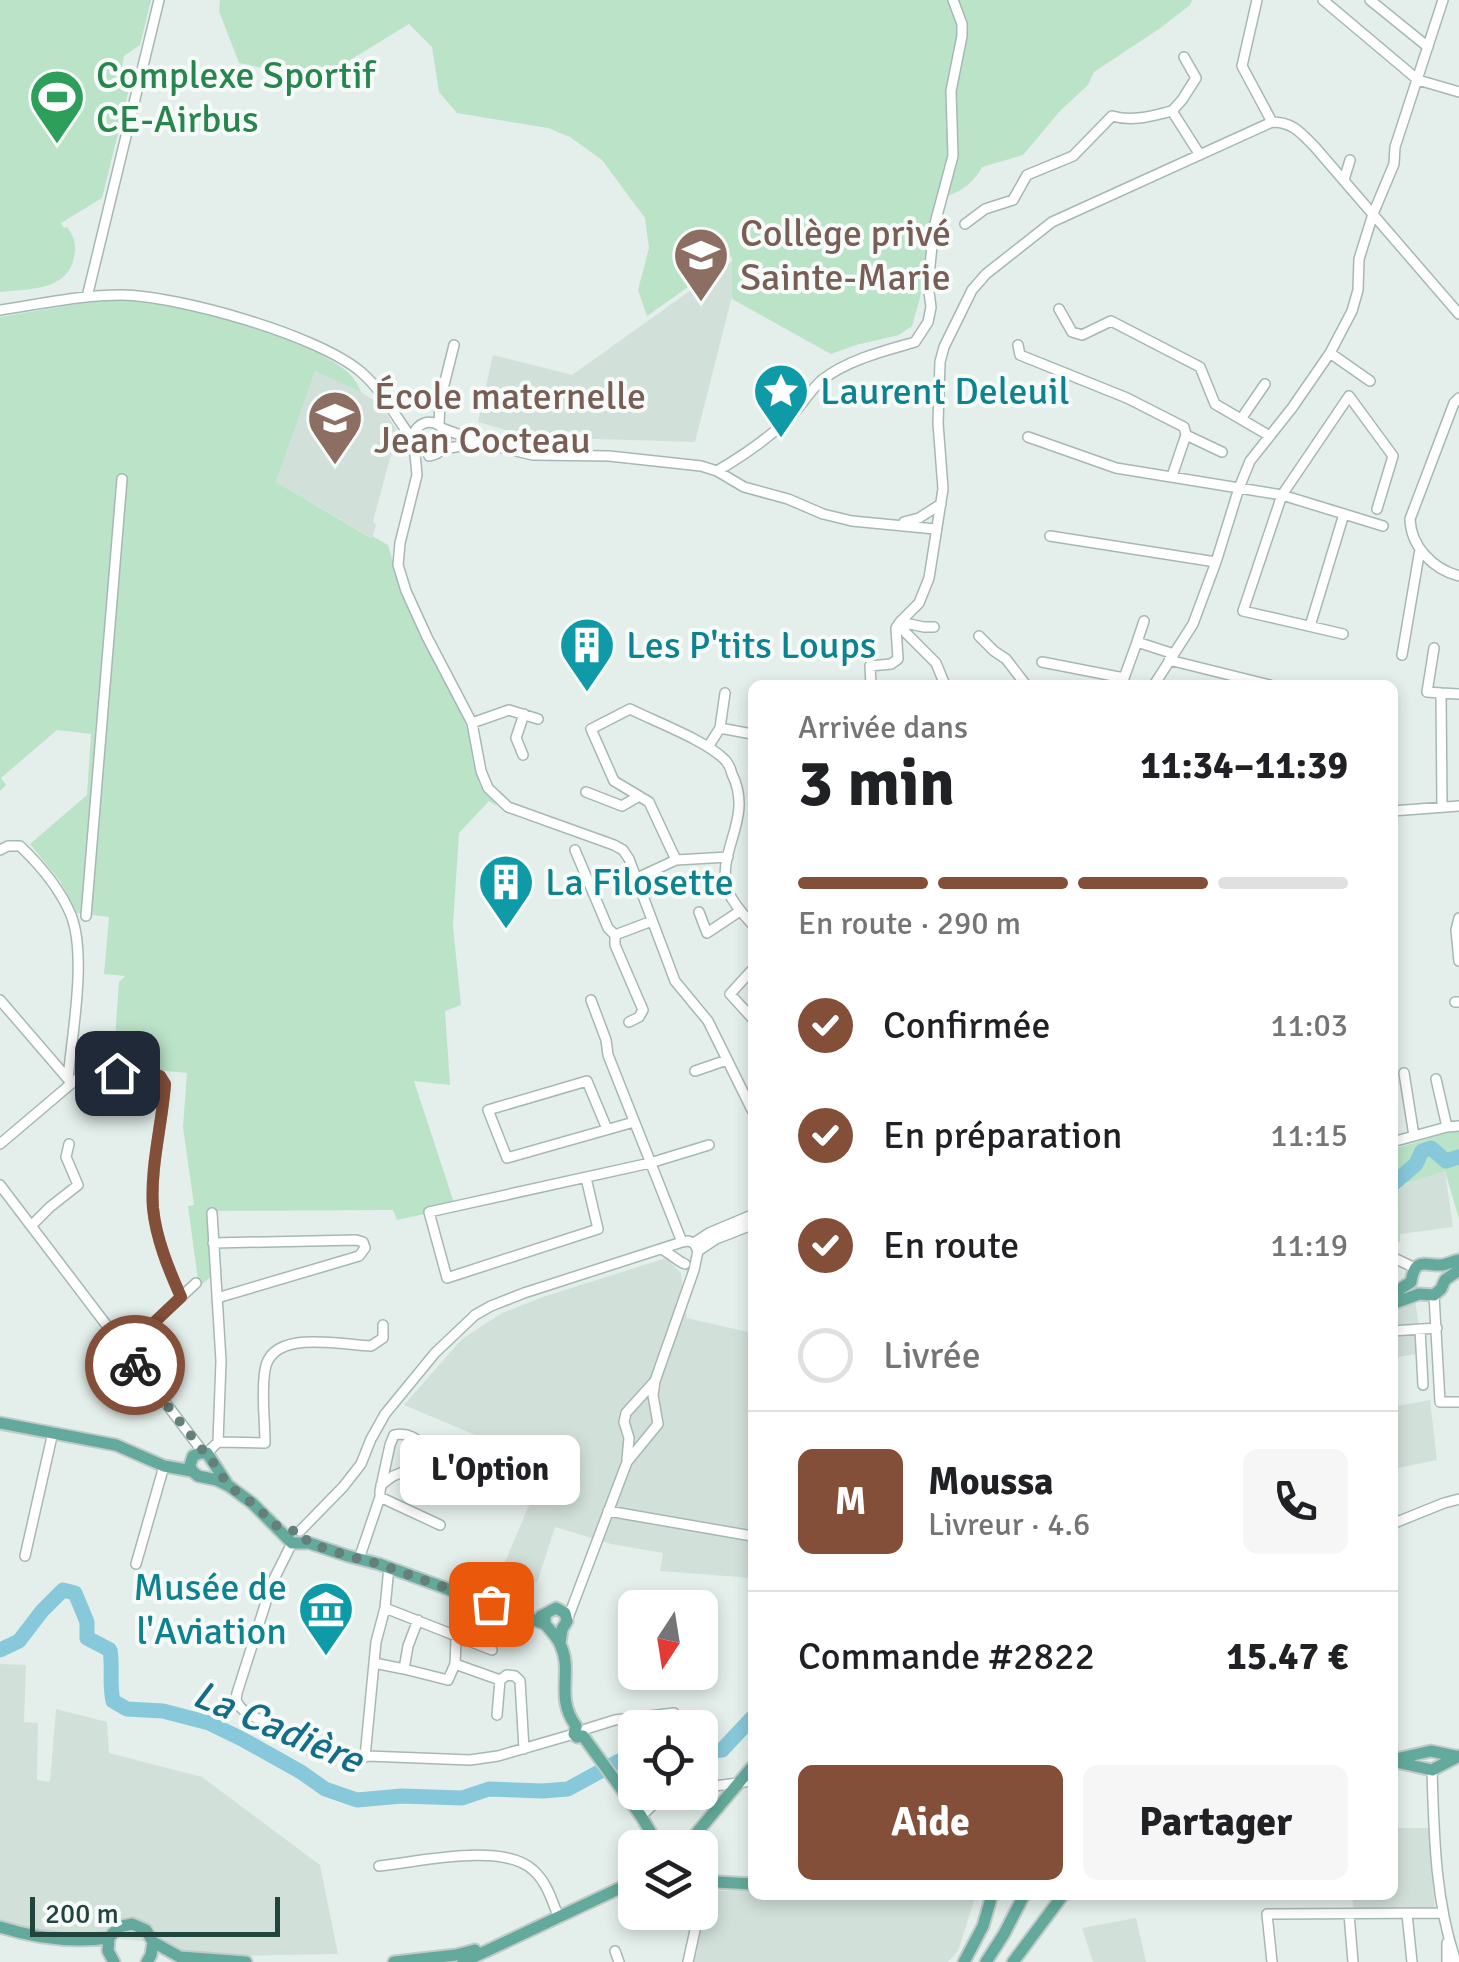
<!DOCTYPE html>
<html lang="fr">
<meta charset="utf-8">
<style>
:root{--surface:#fff;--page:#f6f6f6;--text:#202124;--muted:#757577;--line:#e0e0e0;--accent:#844f39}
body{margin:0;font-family:Signika,sans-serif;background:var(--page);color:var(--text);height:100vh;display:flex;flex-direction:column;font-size:38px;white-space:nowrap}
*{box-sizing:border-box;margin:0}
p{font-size:32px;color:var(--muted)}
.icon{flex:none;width:55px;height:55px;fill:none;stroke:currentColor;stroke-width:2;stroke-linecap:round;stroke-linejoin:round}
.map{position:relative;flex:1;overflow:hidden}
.details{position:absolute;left:748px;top:680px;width:650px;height:1220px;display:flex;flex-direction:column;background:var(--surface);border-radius:15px;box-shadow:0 5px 15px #0003}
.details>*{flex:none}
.needle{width:65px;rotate:192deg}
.tools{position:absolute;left:618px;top:1590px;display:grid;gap:20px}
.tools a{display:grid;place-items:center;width:100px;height:100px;border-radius:15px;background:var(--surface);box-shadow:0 5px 15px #0003;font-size:50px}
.scale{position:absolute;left:30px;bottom:25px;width:250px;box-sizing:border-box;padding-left:10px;border:5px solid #21443d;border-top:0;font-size:28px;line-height:35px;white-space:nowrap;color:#21443d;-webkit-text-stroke:8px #f6fbf9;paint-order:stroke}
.pin{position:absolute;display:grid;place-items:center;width:85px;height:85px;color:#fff;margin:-42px;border-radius:20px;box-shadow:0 5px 15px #0006}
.courier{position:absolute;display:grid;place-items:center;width:100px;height:100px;margin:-50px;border:8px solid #844f39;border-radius:50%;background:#fff;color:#222;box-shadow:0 2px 12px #0007}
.bubble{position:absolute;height:70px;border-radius:15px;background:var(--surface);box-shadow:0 5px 15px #0003;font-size:32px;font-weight:700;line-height:70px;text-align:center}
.head em{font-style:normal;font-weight:700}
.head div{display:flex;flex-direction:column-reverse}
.head{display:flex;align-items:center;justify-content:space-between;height:170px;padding:0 50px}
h1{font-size:65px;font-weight:700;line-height:75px}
.bar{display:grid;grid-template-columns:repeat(4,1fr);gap:15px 10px;align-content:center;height:120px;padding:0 50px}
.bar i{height:12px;border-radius:8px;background:var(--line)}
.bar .active{background:var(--accent)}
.bar p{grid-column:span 4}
.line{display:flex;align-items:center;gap:25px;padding:0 50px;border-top:2px solid var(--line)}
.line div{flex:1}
.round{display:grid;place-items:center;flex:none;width:105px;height:105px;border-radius:15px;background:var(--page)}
ol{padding:0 50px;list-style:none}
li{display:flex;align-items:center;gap:30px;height:110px}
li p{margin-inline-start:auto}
li .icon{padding:10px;border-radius:50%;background:var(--accent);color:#fff;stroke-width:4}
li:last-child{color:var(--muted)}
li i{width:55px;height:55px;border:5px solid var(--line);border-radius:50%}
.cta{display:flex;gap:20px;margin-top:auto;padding:20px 50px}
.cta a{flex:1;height:115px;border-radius:15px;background:var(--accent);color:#fff;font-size:40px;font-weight:700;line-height:115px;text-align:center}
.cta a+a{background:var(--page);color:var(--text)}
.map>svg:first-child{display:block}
.built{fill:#d2e0da}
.green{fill:#bbe3c8}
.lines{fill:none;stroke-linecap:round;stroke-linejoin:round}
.river{stroke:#87c8da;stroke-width:15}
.minor-casing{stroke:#a6b8b3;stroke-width:12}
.major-casing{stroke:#c1cbc9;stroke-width:15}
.minor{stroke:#fff;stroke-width:9}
.major{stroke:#64aa9c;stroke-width:11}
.done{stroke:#65807a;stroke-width:10;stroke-dasharray:0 18}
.route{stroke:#844f39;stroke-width:12}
.labels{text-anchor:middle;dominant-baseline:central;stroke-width:8;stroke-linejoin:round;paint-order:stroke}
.leisure-label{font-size:38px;fill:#27864d;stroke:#f6fbf9;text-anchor:start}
.education-label{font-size:38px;fill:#785e54;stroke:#f6fbf9;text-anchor:start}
.culture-label{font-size:38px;fill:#0d838f;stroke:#f6fbf9;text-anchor:start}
.water-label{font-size:40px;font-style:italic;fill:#136d88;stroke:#f6fbf9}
</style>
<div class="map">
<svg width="1459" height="1962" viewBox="0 0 1459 1962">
<rect width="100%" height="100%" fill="#e4efeb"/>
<path class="built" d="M743,253L695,442L530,437L478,422L493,355L572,375Z
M315,370L361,392L381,405L402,439L398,452L392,451L373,521L376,525L372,538L276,482Z
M1445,1171L1453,1227L1393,1235L1392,1196L1397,1194L1402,1186L1420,1176Z
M666,1258L681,1273L687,1318L752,1333V1578L660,1571L663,1553L611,1544L555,1527L537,1583L502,1569L530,1503L482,1481L480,1437L404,1405L462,1339L502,1313L543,1297Z
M1415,1300L1423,1353L1393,1358V1312Z
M1392,1385L1397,1406L1430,1400L1437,1460L1393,1469Z
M0,1664L26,1665L24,1722L38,1723L37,1780L50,1782L56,1709L107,1722L109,1753L202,1777L320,1865L338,1954L180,1957L153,1942L109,1938L94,1940L0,1926Z
M1393,1828H1429L1435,1910L1354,1911L1352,1895H1392Z
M752,1890V1895H976L958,1951L948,1962H688L702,1899L713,1891Z
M1136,1918L1146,1962H1093L1082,1928Z"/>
<path class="green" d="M0,0H151L140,45L124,56L122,66L131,81L102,198L61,223L64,228L67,227C74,237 77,244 74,257C68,291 28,289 0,292Z
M220,0H1192L1190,5L1159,29L1094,72L1088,85L1060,111L1023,155L982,167C972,186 957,194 937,199L920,298L912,326L899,335L856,345L831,354L732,299V256L647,316L638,290L649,248L645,218L602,160L570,137L548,128L457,113L439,92L432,47L409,24L342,65L277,71L239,63L219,11Z
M118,300C188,305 256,326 320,352V354C337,364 354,372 361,392L315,371L276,482L371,538L372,536L388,545L403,595L464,719L471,743L473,763L480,785L497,806L489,801L459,833L453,926L461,1005L445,1011L450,1085L414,1081L454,1203L425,1210V1214L397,1220L393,1210L210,1211L213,1275L199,1287L188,1206L194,1205L183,1127L187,1073L113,1066L119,982L125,976L104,974L109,917L77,913L60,881L30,844L87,795L91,734L57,730L1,778L6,785L0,791V317L82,303Z
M1459,1131V1219L1445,1171L1399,1185L1400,1242L1393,1240V1149L1447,1133Z"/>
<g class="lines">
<path class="river" d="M1392,1185L1416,1164L1422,1151L1431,1148L1446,1161L1459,1157
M0,1650L19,1641L42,1611L63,1590L75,1593L87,1622V1638L110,1650C113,1668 109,1683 113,1701L127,1709L163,1711L209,1723L242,1739L301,1772L325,1789L357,1800L402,1796L462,1798L489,1789L542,1791L568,1789L619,1761L635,1758
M700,1752L722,1750L752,1718"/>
<g class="minor-casing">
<path id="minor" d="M1257,0L1242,66L1272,122
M1323,0L1418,80L1459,92
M1370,0L1428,47
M1172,111L1182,100L1196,78L1184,57
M1344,180L1350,160
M965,224L985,209L1013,200L1027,175L1073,156L1112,116C1133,122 1151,116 1172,111L1200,155
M87,297L159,0
M1059,309L1072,332L1082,335L1111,321L1200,367L1215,404L1270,436
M0,310C40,304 81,295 122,295C179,296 318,335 361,372C382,390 396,417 412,439
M1018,345L1020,355L1127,398L1184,427L1186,435L1172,476
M1330,353L1370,381
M1459,398L1454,403L1410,519C1411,547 1433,569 1459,576
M1241,419L1265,384
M439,425L440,401L454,345
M444,429L482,443L533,455L609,456L701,466L717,471L744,487L788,499L823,514L852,521L935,529
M1186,435L1222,452
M1028,437L1116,468L1282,495L1344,514L1310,626
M443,449L479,443
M429,456C446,453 451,437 439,425C428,419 419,423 413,434L417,475L400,543L398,565L406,591L427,637L472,723L481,771L488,788L508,807L614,845L623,850L629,859L675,981L708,1021L752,1110
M717,471C741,457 766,440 786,421C800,409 808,392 822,380C847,360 884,351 915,342L928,322L931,307L928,285L934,227L953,156L951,91L962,36V24L953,0
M1344,514L1383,526
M904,522L919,518L941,504
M1050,536L1216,562
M900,622L919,603L929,578L943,489L938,423L940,362L944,347L972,290L986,274L1052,222L1272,122C1292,122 1300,132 1314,146L1459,314
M900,622L906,633L936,663L945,685
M900,622L924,627H934
M1343,634L1243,611L1282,495L1349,396L1393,456L1377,509
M979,636L994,651L1006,659L1026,685
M1137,642L1144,621
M1434,648L1427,692L1441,693
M1402,655L1420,549
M1169,660L1270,685
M1042,662L1124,678L1137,642L1174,654
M871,685L870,666L891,664L898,659L896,628L900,622
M1154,685L1193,624L1216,562L1239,488L1250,461L1292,408L1330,353L1352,311L1358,290L1359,259L1373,214L1394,164L1395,147L1443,0
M472,723L509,710L538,719
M720,728L752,734
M708,747L720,728L725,693
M523,755L516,738L524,714
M586,792L622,806L639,796
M1442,806L1441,693L1459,694
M1392,811L1459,806
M0,850L8,846H20C40,865 60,889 71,915C87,956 72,1034 68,1079L72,1083L0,1144
M575,850L608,928L615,935V945L643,1010L639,1017L629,1022
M676,860L649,802L614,781L591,729L630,709C656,722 707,741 725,760C728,763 731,770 732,774C755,820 713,853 729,893C734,905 744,915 752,924
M637,878L676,860L728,857
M699,912L707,933L740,911
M86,916L122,479
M1459,918L1456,930L1459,961
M615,935L652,921
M752,970L730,994L752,1018
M1392,997V1006
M0,1000L68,1079
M591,1000L606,1040L608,1055L682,1242
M1455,1002H1459
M695,1071L727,1060
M1404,1073L1414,1136
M1436,1079L1447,1127
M72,1083C76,1080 80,1075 85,1073C95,1069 149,1073 160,1076L165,1084C162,1125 150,1167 153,1208C156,1239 169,1270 181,1297L124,1351
M607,1129L587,1081L488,1110L507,1158L634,1122
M1392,1142L1447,1127L1459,1126
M586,1178L598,1229L447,1278L429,1212L650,1163L709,1145
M0,1185L203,1452
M212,1213L221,1361L218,1442
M32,1225L50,1207L78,1185L66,1157L69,1144
M213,1243L356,1240L363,1242L365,1248L359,1256L217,1298
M694,1243L709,1233L752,1215
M661,1249C670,1253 677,1261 685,1264
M698,1251L716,1239L752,1225
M1392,1257L1415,1268
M1434,1295L1440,1402H1459
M181,1297L196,1283
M1420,1329L1423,1385
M1392,1331L1437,1328
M207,1453L218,1442L265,1443C265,1419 261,1393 265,1370C271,1328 341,1345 371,1346L383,1338V1325
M627,1459L629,1438L624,1422L626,1413L654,1382
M380,1497L440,1525
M608,1511L752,1536
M1392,1524L1444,1503L1459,1499
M300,1531L343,1487L361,1464L371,1439L385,1414L435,1353L475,1315L491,1306L524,1293L682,1242L688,1241L694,1243
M292,1543L272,1583L237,1693L236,1700C245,1720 267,1719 284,1729C297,1736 303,1748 316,1754L470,1760L498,1756L574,1734
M25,1556L53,1432
M359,1559L380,1497V1491L390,1445L394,1435C406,1432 420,1438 424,1450L416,1467L393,1476L381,1485
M136,1564L164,1466
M389,1567L385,1608L492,1650
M568,1618L627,1462L658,1424L653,1395L655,1381L694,1270L698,1251L694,1243
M374,1663L404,1669L408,1646L418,1620
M455,1664L500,1680
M404,1669L448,1680L455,1664L458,1594
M497,1715L500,1680L507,1675L515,1676L520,1681L524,1749
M586,1729L615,1720L674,1713
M365,1757L376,1642L385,1608
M1432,1770C1434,1835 1435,1900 1456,1962
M700,1788L752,1781
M641,1816L654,1804L683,1792
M379,1866C418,1862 503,1842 533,1870C547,1882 552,1901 559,1918
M700,1891L702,1899L700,1909
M1349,1914L1353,1962
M1407,1914L1412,1962
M615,1951L619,1962
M688,1962L699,1912
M1272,1962L1267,1914L1443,1913
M1447,1962V1943"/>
</g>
<g class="major-casing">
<path id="major" d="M1411,1282C1415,1256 1426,1266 1442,1265C1448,1264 1453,1261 1459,1260
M1392,1294L1411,1282
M1392,1304L1419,1294L1434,1295L1441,1289L1445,1280L1459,1270
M0,1423L116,1445L164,1466L192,1471L198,1476L217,1480L229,1486L252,1503L292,1543H309L348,1556L379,1564L545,1624
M192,1471L190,1465L193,1456L200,1453H207L226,1482
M545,1614V1624C550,1630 557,1637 560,1644C574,1672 554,1696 576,1726L574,1734L577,1737L583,1736L641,1816L660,1848
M541,1616L556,1608L565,1613L567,1621L562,1629L560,1643
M1400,1758L1431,1751L1455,1756
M1392,1761L1432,1770L1459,1756
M684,1848L752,1767
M700,1881L752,1884
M0,1927C35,1938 72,1943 109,1938
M114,1962L108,1951L109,1938L118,1927L132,1924L146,1930L153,1942L180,1957L246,1962
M147,1962L151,1955L153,1942
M394,1962L456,1955L475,1950
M463,1962L635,1881
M964,1962L983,1926L992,1895
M986,1962L1004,1934L1024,1895
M1013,1962L1063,1895"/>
</g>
<use href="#minor" class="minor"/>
<use href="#major" class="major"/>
</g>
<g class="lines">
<path class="done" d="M135,1365L204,1452L212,1458L214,1465L229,1486L252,1503L279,1528L291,1531L298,1530L309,1543L348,1556L379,1564L491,1604"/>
<path class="route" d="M117,1073L155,1074L160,1076L165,1084C162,1125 150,1167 153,1208C156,1239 169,1270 181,1297L124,1351L135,1365"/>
</g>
<defs>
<g id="stadium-pin" transform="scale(2.875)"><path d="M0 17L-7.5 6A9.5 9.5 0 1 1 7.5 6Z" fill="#2e9e5b" stroke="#f6fbf9"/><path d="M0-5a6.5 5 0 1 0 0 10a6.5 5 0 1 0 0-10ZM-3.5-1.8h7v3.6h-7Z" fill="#fff"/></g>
<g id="school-pin" transform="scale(2.875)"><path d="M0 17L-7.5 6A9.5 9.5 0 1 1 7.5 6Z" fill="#8d6e63" stroke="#f6fbf9"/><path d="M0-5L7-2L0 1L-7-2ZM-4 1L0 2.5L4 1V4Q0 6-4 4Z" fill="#fff"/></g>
<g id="sight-pin" transform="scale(2.875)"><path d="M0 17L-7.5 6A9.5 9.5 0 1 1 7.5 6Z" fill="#0f9aa8" stroke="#f6fbf9"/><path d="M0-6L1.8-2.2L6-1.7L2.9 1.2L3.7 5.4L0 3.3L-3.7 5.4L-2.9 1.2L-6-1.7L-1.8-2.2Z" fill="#fff"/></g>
<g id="building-pin" transform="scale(2.875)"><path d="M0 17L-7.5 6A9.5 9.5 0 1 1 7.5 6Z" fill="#0f9aa8" stroke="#f6fbf9"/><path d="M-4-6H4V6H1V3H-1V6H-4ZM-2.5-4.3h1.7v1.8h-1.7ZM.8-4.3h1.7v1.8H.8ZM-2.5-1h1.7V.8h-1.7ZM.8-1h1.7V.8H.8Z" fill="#fff"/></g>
<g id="museum-pin" transform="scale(2.875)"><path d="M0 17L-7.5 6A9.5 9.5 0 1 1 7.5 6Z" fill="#0f9aa8" stroke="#f6fbf9"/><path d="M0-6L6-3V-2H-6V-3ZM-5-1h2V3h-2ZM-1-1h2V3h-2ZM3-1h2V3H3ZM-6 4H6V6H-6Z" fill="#fff"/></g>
</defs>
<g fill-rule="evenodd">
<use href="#stadium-pin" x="57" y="97"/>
<use href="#school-pin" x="701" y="255"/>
<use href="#sight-pin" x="781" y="391"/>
<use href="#school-pin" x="335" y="418"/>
<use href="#building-pin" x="587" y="645"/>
<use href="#building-pin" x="506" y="882"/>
<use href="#museum-pin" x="326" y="1609"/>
</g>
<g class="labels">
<g class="leisure-label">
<text x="96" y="75">Complexe Sportif<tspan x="96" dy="44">CE-Airbus</tspan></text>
</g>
<g class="education-label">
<text x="740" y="233">Collège privé<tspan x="740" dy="44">Sainte-Marie</tspan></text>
<text x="374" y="396">École maternelle<tspan x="374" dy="44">Jean Cocteau</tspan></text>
</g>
<g class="culture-label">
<text x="820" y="391">Laurent Deleuil</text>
<text x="626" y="645">Les P'tits Loups</text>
<text x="545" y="882">La Filosette</text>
<text x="287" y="1587" text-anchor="end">Musée de<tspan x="287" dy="44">l'Aviation</tspan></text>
</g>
<g class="water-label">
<text transform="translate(278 1727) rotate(23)">La Cadière</text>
</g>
</g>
</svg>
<div class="tools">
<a><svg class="needle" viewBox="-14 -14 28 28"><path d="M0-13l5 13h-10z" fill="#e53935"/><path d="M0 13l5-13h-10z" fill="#757577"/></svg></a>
<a><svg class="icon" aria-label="locate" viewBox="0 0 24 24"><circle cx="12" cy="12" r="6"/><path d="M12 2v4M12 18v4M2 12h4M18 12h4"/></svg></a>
<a><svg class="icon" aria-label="layers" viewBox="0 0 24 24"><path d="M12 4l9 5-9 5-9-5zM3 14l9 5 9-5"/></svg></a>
</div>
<div class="scale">200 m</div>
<div class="pin" style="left:491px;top:1604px;background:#ea580c"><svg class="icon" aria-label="bag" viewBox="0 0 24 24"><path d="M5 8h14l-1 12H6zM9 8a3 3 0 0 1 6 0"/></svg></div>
<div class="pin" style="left:117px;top:1073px;background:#1f2937"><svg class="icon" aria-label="home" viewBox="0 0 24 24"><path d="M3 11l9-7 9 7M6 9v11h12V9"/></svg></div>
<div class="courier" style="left:135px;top:1365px"><svg class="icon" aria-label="bike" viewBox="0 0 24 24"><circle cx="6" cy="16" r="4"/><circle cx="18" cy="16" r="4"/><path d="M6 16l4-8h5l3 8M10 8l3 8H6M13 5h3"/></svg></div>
<div class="bubble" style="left:400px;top:1435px;width:180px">L'Option</div>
<section class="details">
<div class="head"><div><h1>3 min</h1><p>Arrivée dans</p></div><em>11:34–11:39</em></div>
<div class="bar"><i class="active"></i><i class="active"></i><i class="active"></i><i></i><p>En route · 290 m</p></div>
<ol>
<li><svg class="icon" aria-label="check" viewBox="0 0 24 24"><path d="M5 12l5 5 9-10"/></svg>Confirmée<p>11:03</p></li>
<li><svg class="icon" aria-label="check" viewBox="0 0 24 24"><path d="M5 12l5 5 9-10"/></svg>En préparation<p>11:15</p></li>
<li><svg class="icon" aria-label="check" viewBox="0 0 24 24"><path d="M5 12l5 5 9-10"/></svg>En route<p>11:19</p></li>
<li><i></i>Livrée</li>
</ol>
<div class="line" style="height:180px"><b class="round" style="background:var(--accent);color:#fff">M</b><div><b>Moussa</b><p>Livreur · 4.6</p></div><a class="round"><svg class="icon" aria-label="phone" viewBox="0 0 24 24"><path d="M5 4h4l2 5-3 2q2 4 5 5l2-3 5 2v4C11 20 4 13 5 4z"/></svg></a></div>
<div class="line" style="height:130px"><div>Commande #2822</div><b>15.47 €</b></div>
<div class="cta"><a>Aide</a><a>Partager</a></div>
</section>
</div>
